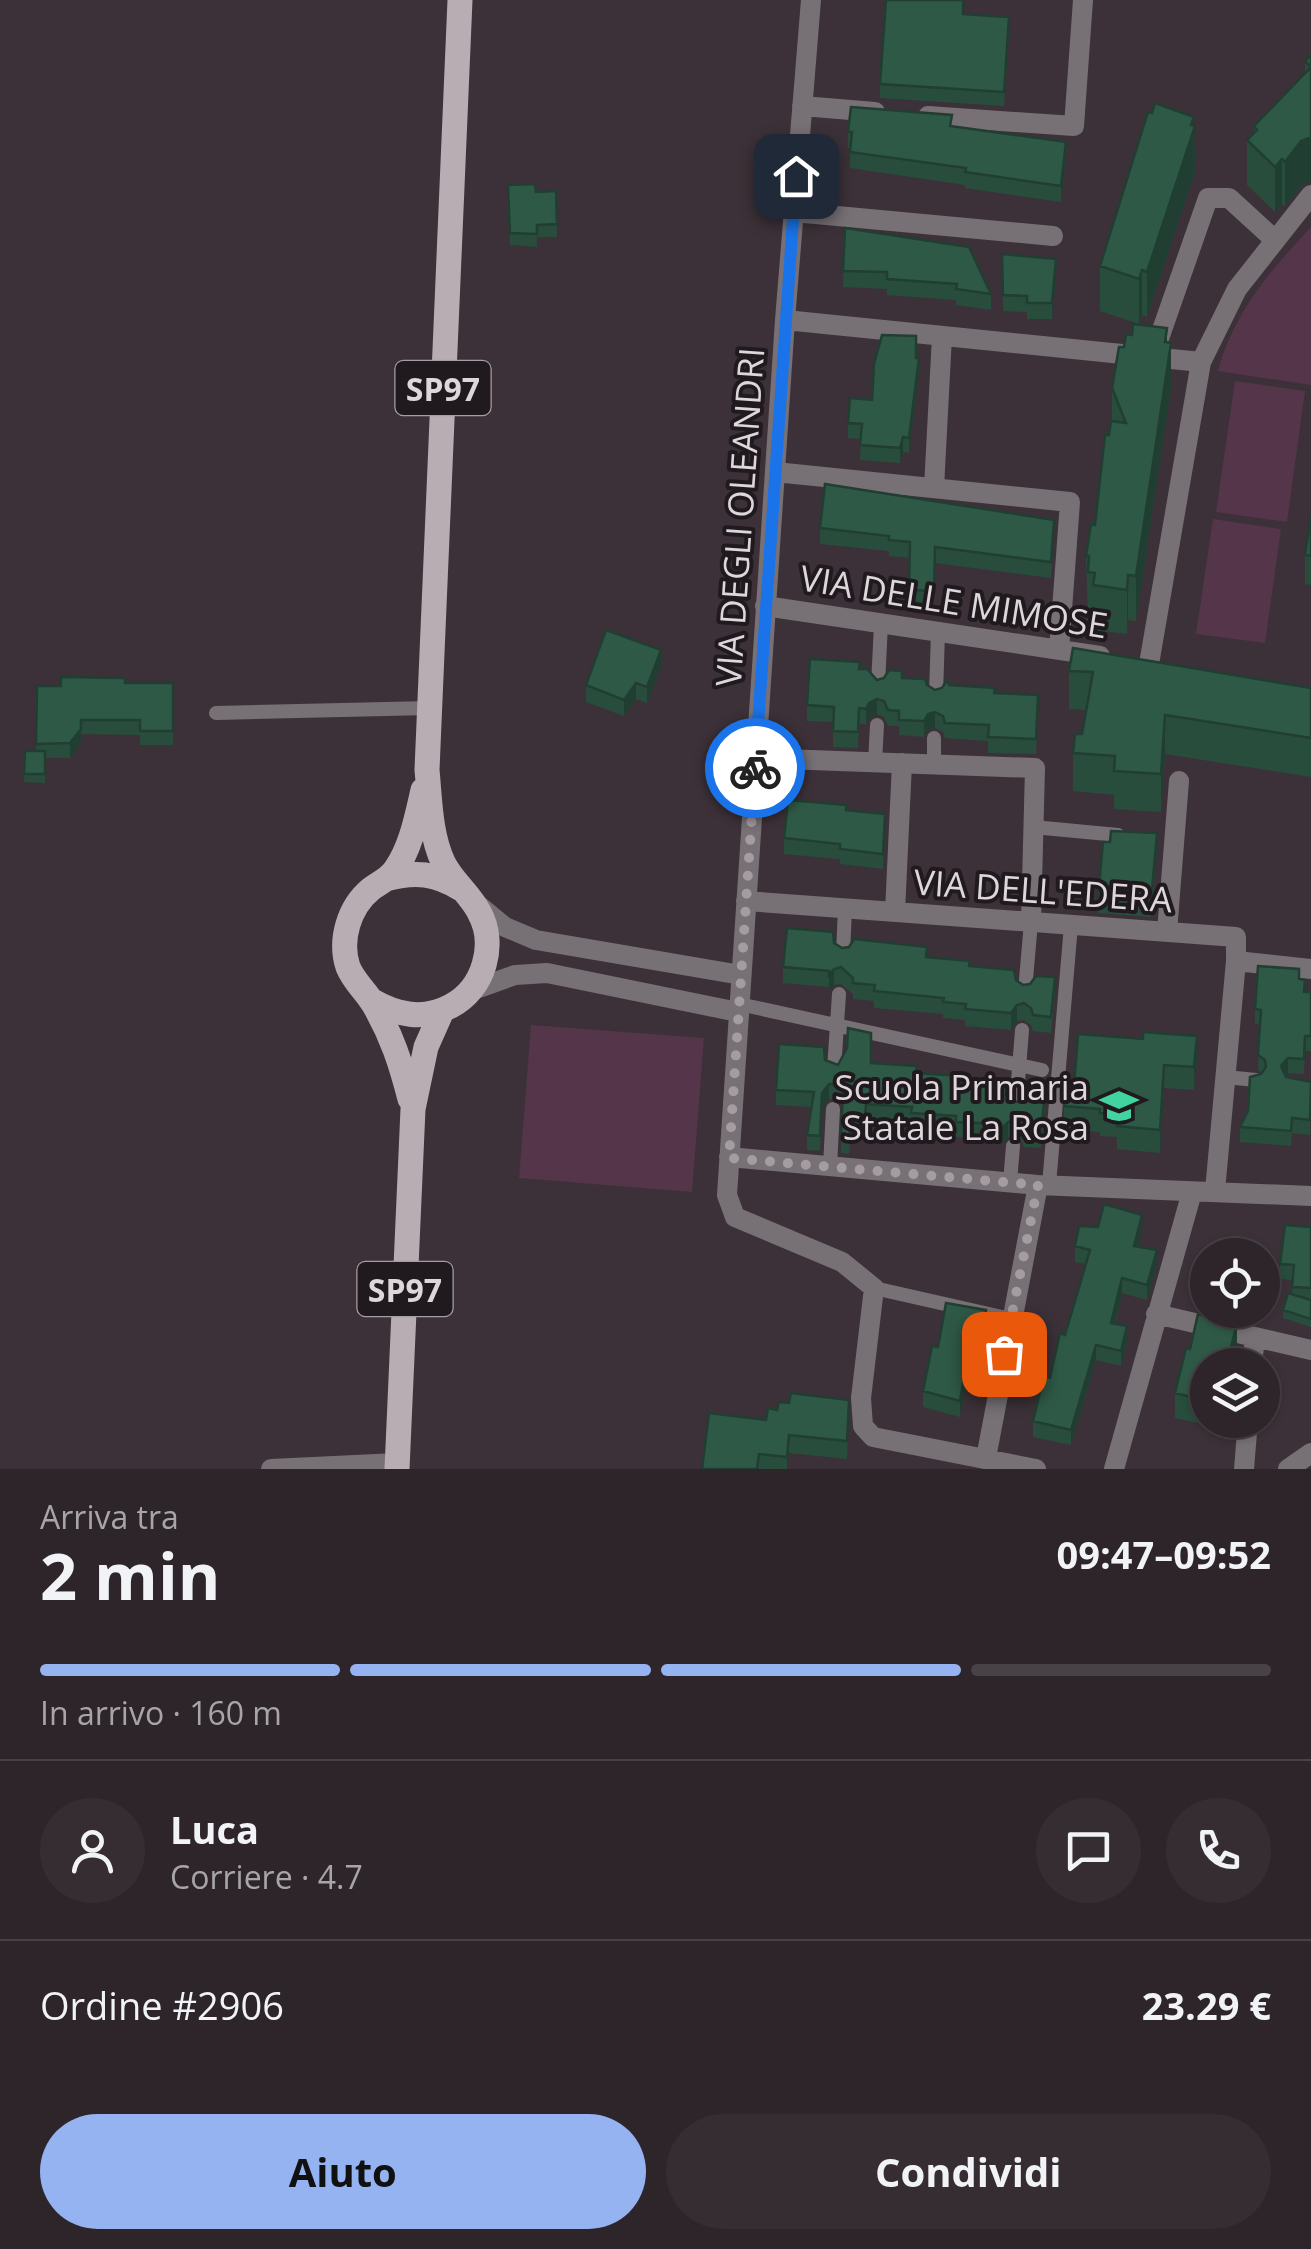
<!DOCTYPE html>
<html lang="it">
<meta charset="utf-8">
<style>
:root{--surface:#2d252a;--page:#352d32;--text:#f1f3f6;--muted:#a7a5a8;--line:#484247;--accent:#95b2f1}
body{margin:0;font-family:"Open Sans",sans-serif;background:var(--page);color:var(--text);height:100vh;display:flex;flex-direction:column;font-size:38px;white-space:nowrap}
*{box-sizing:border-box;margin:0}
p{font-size:32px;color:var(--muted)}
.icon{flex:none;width:55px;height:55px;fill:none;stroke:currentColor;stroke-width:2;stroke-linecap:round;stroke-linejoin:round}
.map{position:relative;height:1469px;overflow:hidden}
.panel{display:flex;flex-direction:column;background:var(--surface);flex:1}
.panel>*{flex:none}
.buttons{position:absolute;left:1190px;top:1238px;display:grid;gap:20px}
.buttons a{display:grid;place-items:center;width:90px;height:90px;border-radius:50%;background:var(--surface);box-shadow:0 2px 8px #0004,0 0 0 2px var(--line);font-size:50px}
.pin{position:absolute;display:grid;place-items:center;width:85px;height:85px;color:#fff;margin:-42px;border-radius:20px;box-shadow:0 5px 15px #0006}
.courier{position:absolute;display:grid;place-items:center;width:100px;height:100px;margin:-50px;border:8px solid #1a73e8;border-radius:50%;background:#fff;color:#222;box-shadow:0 2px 12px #0007}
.head em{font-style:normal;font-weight:700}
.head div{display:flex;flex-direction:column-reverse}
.head{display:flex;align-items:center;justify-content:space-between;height:170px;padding:0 40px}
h1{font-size:65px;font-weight:700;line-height:75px}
.bar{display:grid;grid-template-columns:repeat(4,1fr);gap:15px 10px;align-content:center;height:120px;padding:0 40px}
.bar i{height:12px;border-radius:8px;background:var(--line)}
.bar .current{background:var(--accent)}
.bar p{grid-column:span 4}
.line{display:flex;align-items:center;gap:25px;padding:0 40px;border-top:2px solid var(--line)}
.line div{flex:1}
.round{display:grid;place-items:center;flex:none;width:105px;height:105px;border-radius:52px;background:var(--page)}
.action{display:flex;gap:20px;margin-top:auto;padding:20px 40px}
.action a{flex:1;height:115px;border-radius:60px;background:var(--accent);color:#111;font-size:40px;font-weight:700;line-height:115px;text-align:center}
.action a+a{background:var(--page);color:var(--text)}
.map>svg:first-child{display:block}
.green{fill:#54354a}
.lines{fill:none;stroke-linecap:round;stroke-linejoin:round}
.service{stroke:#777175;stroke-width:14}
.minor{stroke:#777175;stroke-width:20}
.primary{stroke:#b9adb4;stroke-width:25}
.wall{fill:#284d3d}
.shaded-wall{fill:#213e32}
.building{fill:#2f5947;stroke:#213e32;stroke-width:2.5}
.done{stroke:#a59ca1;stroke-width:10;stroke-dasharray:0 18}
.route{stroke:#1a73e8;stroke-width:12}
.labels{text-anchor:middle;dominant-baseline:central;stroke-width:8;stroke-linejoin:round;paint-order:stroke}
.shield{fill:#201a1e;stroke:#a49ea2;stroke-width:2.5}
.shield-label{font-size:32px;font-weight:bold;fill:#ddd6da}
.street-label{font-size:35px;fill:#ddd6da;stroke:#201a1e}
.poi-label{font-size:35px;fill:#ddd6da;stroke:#201a1e;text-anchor:end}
</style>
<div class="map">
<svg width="1311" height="1469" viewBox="0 0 1311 1469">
<rect width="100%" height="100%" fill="#3c3138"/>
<path class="green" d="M1311,227V385L1218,371C1234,312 1270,271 1311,227Z
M1235,381L1305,391L1287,522L1216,512Z
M1213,519L1281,529L1265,643L1196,634Z
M531,1025L704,1038L692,1192L519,1178Z"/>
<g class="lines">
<path class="service" d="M878,685L881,624
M936,695L938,632
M216,713L430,708
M875,763L877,725
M934,764V738
M1033,827L1118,835
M843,954L845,908
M1025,991L1031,922
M739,1004L1042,1070
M834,1070L839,994
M1225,1077L1256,1080
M1016,1107L1022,1030
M830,1166L833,1109
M1010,1182L1013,1146
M1049,1185L1071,925
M874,1288L1011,1319"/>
<path class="minor" d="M811,0L785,320L727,1195L735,1217L842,1262L874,1288L861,1398L863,1426L873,1437L1036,1469
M802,106L875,112
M928,116L1074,126L1083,0
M794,212L1053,236
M785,320L1201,362
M1155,350L1208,198H1229L1275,240
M775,472L1070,502L1059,650
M934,488L942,336
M765,606L1100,656
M1149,664L1201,362L1237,289L1311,195
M755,758L1035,768L1031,922
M746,901L1236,937V961L1311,969
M477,904L505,927L536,940L741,975
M895,912L902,763
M1167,932L1179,781
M470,991L515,975L547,973L738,1012
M729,1157L1038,1185L1311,1196
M1215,1191L1236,961
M1156,1314L1311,1350
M1252,1365L1255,1337
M986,1458L1038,1185
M271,1469L397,1463
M1114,1469L1192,1192
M1244,1469L1248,1420
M1288,1469L1311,1453"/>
<path class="primary" d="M386,879C415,871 436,873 461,889
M371,1000C397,1015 423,1021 451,1006C484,989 497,944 479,912C470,894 452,881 443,862C430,834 430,800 427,770L460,0
M410,1099C401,1064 392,1036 374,1005C366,991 354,982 348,967C339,940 349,907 371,889C379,883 389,879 395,870C411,848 417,816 423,790
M397,1469L413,1109L426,1047L442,1011"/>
</g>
<path class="wall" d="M963,14L1009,31L1004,106L880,98V84Z
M1311,55V181L1301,186L1285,206L1282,204L1275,212L1247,185V140L1254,133V126L1305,73V61Z
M952,126L1066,158L1061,202L965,188V185L850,168V148H848V132Z
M1194,126L1195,171L1147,317L1142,315L1139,324L1100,311V266Z
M508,185L536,192L556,191L557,237H537V247L510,245Z
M845,228L991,294V310L956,305V300L887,295V289L843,287Z
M1002,254L1056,275L1052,319H1027V312L1003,311Z
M1167,342L1171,388L1136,621L1128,620L1127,634L1093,630V618L1088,617L1086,556L1095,525L1112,421V388L1124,347Z
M916,358L919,373L909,453L903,452L900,463L860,460L861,439L848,438V423Z
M1311,516V585L1305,584V555Z
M820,528L1054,536L1051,578L935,563L934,607L909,606L910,558L889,556V551L820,544Z
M661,666L647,703L636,699L624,716L586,702V685Z
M860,669L877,680L902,678L927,685L935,690L949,685L994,693L1038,711L1036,754L988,753V741L945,738L943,732L935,728L928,729L924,737L899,735V726H888L884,717L877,714L869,718L866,724H859L858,748L833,747V722L807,721V705Z
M1069,671L1311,688V777L1165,754L1161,812L1114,809V795L1073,791V753L1082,734L1086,710L1069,709Z
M125,683H173V745H140V735L81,734V743L70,758H45V783L24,782L25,751H36L37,686Z
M846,810L885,814L883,869L840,864V859L784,854V838Z
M1157,849L1151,917L1098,913V897Z
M834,943L842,948L927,957L970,966L1016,980L1023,985L1055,993L1051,1033L1033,1031L1031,1025L1024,1020L1017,1021L1011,1030L965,1026V1020L943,1018V1014L874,1008V1001L853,999V994L841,984L834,985L829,991V987L783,983V967Z
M1299,979L1305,992H1311V1051H1305L1304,1074L1288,1073L1285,1076L1311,1082L1310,1135L1292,1133L1291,1146L1240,1142V1127L1262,1073L1258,1070L1260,1024H1255V1009Z
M1078,1034L1197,1059L1194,1090L1164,1088L1160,1153L1117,1149V1137L1100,1136V1132L1064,1129V1106L1074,1087Z
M825,1060L838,1065L871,1063L961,1082L1006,1095L1014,1102L1045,1109L1041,1148L1024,1147L1022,1141L1015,1136L1008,1137L1000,1146V1140L956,1137V1131L911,1128V1122L866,1119L865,1133L851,1132L849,1154L841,1153L842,1105L838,1100L829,1099L822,1108L820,1151L807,1150V1135L812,1107L776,1105V1090Z
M1098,1227L1142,1230L1138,1246L1157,1266L1147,1300L1122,1293L1115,1324L1127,1342L1121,1366L1096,1360L1071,1445L1033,1437V1421L1065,1335L1085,1264L1075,1262V1246Z
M1311,1227V1327L1283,1318V1310L1292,1294L1293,1280L1280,1279V1264Z
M986,1327L977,1373L968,1371L960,1417L923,1407V1391L938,1347Z
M1237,1347L1232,1365H1208V1420H1214L1212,1426L1175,1418V1393L1190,1349Z
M849,1400L847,1459L789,1453L787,1469H702L789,1403Z"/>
<path class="shaded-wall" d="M1194,117L1195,171L1147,317V272Z
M1311,137V181L1301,186L1285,206V162L1301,141Z
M1066,142V158L1061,202V186Z
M1282,159V204L1275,212V167Z
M1056,259V275L1052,319V303Z
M1142,270V315L1139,324V279Z
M1167,328V368L1171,343V388L1136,621V576Z
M919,358V373L909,453V438Z
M903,437V452L900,463V448Z
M1128,575V620L1127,634V590Z
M661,650V666L647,703V687Z
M636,683V699L624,716V700Z
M877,699V714L869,718L866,724V709L869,703Z
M935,712V728L928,729L924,737V721L928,714Z
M1165,715V754L1161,812V774Z
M81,729V743L70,758V743Z
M1157,833V849L1151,917V901Z
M834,969V985L829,991V975Z
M1017,1005V1021L1011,1030V1013Z
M1197,1036V1059L1194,1090V1067Z
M1288,1058V1073L1281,1081V1066Z
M1164,1065V1088L1160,1153V1130Z
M829,1084V1099L822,1108L820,1151L822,1093Z
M1008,1122V1137L1000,1146V1130Z
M1142,1215V1230L1134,1261V1246Z
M1157,1250V1266L1147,1300V1285Z
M1122,1278V1293L1111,1338V1323Z
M986,1310V1327L977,1373V1357Z
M1237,1323V1347L1232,1365H1228Z
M1127,1326V1342L1121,1366V1351Z
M1096,1345V1360L1071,1445V1430Z
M968,1355V1371L960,1417V1401Z
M789,1435V1453L787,1469V1457Z"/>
<path class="building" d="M886,0H963V14L1009,17L1004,92L880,84Z
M1311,55V137L1301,141L1285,162L1282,159L1275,167L1247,140L1257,130L1254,126L1311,67L1305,61Z
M1155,103L1194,117L1191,125L1195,126L1147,272L1142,270L1139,279L1100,266L1148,112L1152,113Z
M851,107L952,115L950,126L1066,142L1061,186L965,172L966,168L850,152L852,132H848Z
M535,184L536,192L556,191L557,224L537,225V234L510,233L508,185Z
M845,228L969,247L991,294L956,289L957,284L887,279V272L843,271Z
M1002,254L1056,259L1052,303H1027V296L1003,295Z
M1133,324L1167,328L1165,342L1171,343L1136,576L1128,575L1127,590L1093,585L1095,573L1088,572L1089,556H1086L1091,524L1095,525L1105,435H1109L1111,421L1126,423L1112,388L1119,347H1124L1126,334L1132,335Z
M882,335L916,336V358H919L909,438L903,437L900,448L860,445L862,424L848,423L850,398L872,400L874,364Z
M825,484L1054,520L1051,562L935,547L934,591L909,590L910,542L889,540V536L820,528Z
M1311,516V556L1305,555Z
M606,630L661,650L647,687L636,683L624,700L586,685Z
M1073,648L1311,688V738L1165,715L1161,774L1114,771L1115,756L1073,753L1075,734H1082L1093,672L1069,671Z
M810,659L860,662L859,669H867L877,680L884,678L889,670L902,671V678L925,679L927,685L935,690L942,688L947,680L949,685L995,688L994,693L1038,695L1036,739L988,737L989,725L945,723L943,716L935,712L928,714L924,721L899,720V711L888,710L884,701L877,699L869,703L866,709L859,708L858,732L833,731L834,707L807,705Z
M61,677L125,678V683H173V731H140V720H81V729L70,743L36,744L37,686H61Z
M25,751H45V774H24Z
M788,800L846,805V810L885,814L883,854L840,849V844L784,838Z
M1111,831L1157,833L1151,901L1098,897L1103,842H1110Z
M787,928L833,932L834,943L842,948L849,947L854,939L927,947L926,957L970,961L969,966L1014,970L1016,980L1023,985L1030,984L1036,976L1055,977L1051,1017L1033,1015L1031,1008L1024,1003L1017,1005L1011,1013L965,1009L966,1004L943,1002L944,998L874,991L875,985L853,983V978L841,967L834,969L829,975V971L783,967Z
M1258,966L1299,969V979L1305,980L1304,992H1311V1036H1305L1304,1059L1288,1058L1281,1066L1286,1077L1311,1082L1310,1120L1292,1118L1291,1131L1240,1127L1248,1111L1250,1077L1261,1074L1266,1067L1265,1060L1258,1055L1261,1010L1255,1009Z
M848,1028L871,1033V1063L917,1066L916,1073L962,1076L961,1082L1006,1085V1095L1014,1102L1021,1101L1027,1092L1045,1093L1041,1133L1024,1132L1022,1125L1015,1120L1008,1122L1000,1130L1001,1124L956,1122V1116L911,1113L912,1107L866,1104L865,1118L851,1117L849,1139L841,1138L843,1090L838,1084H829L822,1093L820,1136L807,1135L814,1092L776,1090L779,1044L824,1047L825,1060L838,1065L847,1048Z
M1143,1032L1197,1036L1194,1067L1164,1065L1160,1130L1117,1126L1118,1114L1100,1113V1109L1064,1106L1066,1087H1074L1078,1034L1143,1039Z
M1104,1204L1142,1215L1134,1246L1157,1250L1147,1285L1122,1278L1111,1323L1127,1326L1121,1351L1096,1345L1071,1430L1033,1421L1044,1376L1050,1378L1060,1333L1065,1335L1090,1250L1075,1246L1079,1226L1098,1227Z
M1285,1225L1311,1227V1288L1292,1287L1294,1265L1280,1264Z
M1288,1293L1311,1300V1319L1283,1310Z
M946,1303L986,1310L977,1357L968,1355L960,1401L923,1391L932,1346L938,1347Z
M1198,1314L1237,1323L1228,1359L1223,1358L1221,1365H1208V1401L1175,1393L1186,1348L1190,1349Z
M791,1393L849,1400L847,1441L789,1435L787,1457L759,1454L757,1469H702L709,1413L766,1420L768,1408L777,1410L779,1402L789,1403Z"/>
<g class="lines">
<path class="done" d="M755,768L729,1158L1038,1185L1004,1354"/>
<path class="route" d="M755,768L796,176"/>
</g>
<defs>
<g id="school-bare" transform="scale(3)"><path d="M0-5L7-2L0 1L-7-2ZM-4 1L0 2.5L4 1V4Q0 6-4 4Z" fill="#42d4a0" stroke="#201a1e" stroke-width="2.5" paint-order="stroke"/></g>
</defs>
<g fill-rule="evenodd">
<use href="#school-bare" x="1119" y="1106"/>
</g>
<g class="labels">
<g class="shield">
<rect x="395.5" y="361" width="95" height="54" rx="8"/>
<rect x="357.5" y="1262" width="95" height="54" rx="8"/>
</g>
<g class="shield-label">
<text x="443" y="388">SP97</text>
<text x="405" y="1289">SP97</text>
</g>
<g class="street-label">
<text transform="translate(739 517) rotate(-86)">VIA DEGLI OLEANDRI</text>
<text transform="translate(954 601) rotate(9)">VIA DELLE MIMOSE</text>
<text transform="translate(1043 890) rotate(4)">VIA DELL'EDERA</text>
</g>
<g class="poi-label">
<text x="1089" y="1086">Scuola Primaria<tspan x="1089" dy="40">Statale La Rosa</tspan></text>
</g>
</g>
</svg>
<div class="buttons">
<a><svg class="icon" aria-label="locate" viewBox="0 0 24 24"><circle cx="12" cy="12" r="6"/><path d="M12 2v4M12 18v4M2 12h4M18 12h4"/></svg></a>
<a><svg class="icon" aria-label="layers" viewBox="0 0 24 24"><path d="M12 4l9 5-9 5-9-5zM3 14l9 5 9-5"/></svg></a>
</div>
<div class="pin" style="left:1004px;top:1354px;background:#ea580c"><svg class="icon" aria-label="bag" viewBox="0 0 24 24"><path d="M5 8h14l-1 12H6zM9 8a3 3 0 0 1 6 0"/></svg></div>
<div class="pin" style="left:796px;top:176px;background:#1f2937"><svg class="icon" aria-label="home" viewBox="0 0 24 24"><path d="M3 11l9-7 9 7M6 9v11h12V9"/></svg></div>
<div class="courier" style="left:755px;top:768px"><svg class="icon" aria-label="bike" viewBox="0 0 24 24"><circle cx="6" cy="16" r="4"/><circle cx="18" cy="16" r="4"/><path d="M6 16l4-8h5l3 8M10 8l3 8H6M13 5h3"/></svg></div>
</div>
<section class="panel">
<div class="head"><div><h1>2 min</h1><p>Arriva tra</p></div><em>09:47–09:52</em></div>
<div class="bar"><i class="current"></i><i class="current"></i><i class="current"></i><i></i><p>In arrivo · 160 m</p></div>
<div class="line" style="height:180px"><a class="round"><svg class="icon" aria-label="person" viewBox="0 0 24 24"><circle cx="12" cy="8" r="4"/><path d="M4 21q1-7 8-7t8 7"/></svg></a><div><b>Luca</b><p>Corriere · 4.7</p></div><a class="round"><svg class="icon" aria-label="chat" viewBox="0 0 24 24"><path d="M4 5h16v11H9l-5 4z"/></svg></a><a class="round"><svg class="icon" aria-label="phone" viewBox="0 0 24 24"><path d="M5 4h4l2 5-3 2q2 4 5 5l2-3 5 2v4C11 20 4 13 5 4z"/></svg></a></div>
<div class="line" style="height:130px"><div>Ordine #2906</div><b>23.29 €</b></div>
<div class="action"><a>Aiuto</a><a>Condividi</a></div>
</section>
